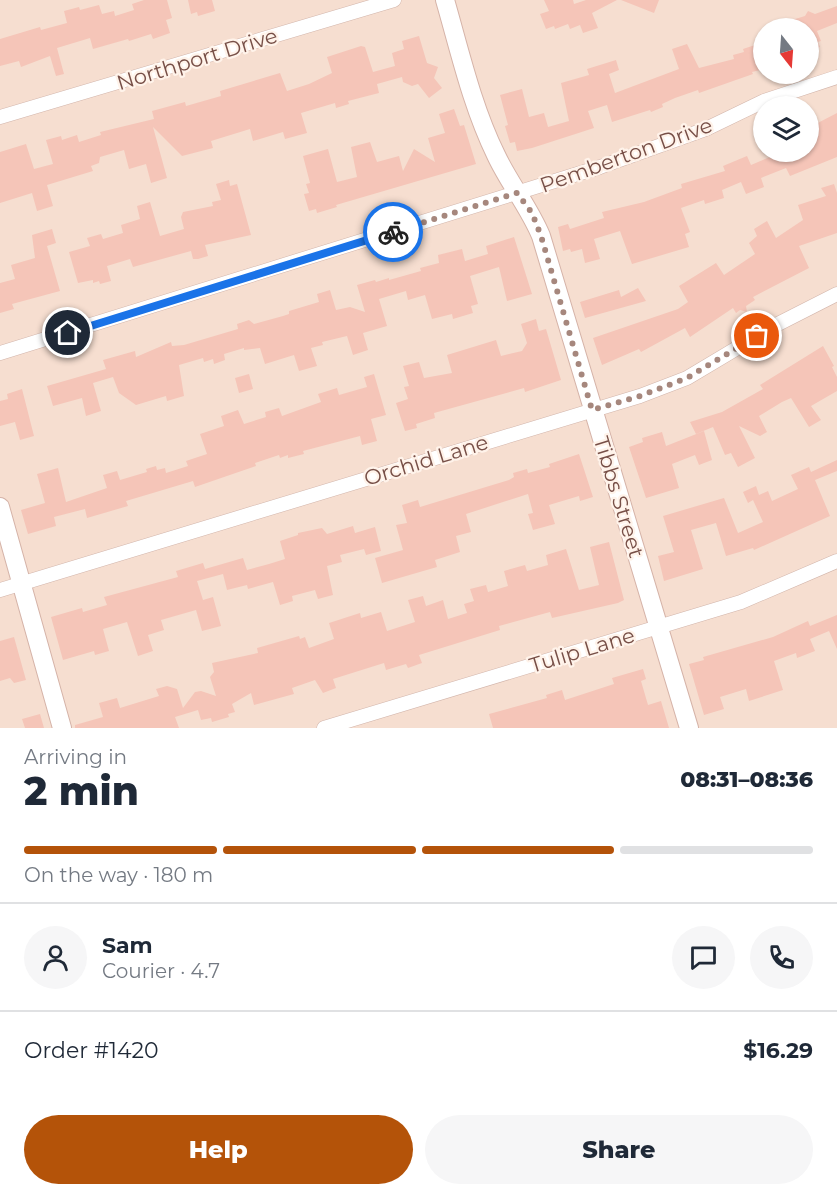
<!DOCTYPE html>
<meta charset="utf-8">
<style>
:root{--surface:#fff;--page:#f6f6f7;--text:#1f2937;--muted:#747a83;--line:#e0e1e3;--accent:#b45309}
body{margin:0;font-family:Montserrat,sans-serif;background:var(--page);color:var(--text);height:100vh;display:flex;flex-direction:column;font-size:22px;white-space:nowrap}
*{box-sizing:border-box;margin:0}
p{font-size:20px;color:var(--muted)}
.icon{flex:none;width:33px;height:33px;fill:none;stroke:currentColor;stroke-width:2;stroke-linecap:round;stroke-linejoin:round}
.map{position:relative;height:728px;overflow:hidden}
.sheet{display:flex;flex-direction:column;background:var(--surface);flex:1}
.sheet>*{flex:none}
.needle{width:39px;rotate:163deg}
.controls{position:absolute;left:753px;top:18px;display:grid;gap:12px}
.controls a{display:grid;place-items:center;width:66px;height:66px;border-radius:50%;background:var(--surface);box-shadow:0 2px 4px #0004;font-size:30px}
.pin{position:absolute;display:grid;place-items:center;width:51px;height:51px;color:#fff;margin:-26px;border:3px solid #fff;border-radius:50%;box-shadow:0 2px 6px #0007}
.courier{position:absolute;display:grid;place-items:center;width:60px;height:60px;margin:-30px;border:4px solid #1a73e8;border-radius:50%;background:#fff;color:#222;box-shadow:0 2px 8px #0007}
.overview em{font-style:normal;font-weight:800}
.overview div{display:flex;flex-direction:column-reverse}
.overview{display:flex;align-items:center;justify-content:space-between;height:102px;padding:0 24px}
h1{font-size:39px;font-weight:800;line-height:45px}
.bar{display:grid;grid-template-columns:repeat(4,1fr);gap:9px 6px;align-content:center;height:72px;padding:0 24px}
.bar i{height:8px;border-radius:4px;background:var(--line)}
.bar .selected{background:var(--accent)}
.bar p{grid-column:span 4}
.line{display:flex;align-items:center;gap:15px;padding:0 24px;border-top:2px solid var(--line)}
.line div{flex:1}
.round{display:grid;place-items:center;flex:none;width:63px;height:63px;border-radius:32px;background:var(--page)}
.action{display:flex;gap:12px;margin-top:auto;padding:12px 24px}
.action a{flex:1;height:69px;border-radius:36px;background:var(--accent);color:#fff;font-size:24px;font-weight:800;line-height:69px;text-align:center}
.action a+a{background:var(--page);color:var(--text)}
.map>svg:first-child{display:block}
.residential{fill:#f6ded0;fill-rule:evenodd}
.building{fill:#f5c5b8}
.lines{fill:none;stroke-linecap:round;stroke-linejoin:round}
.street-casing{stroke:#d2b5ab;stroke-width:15}
.secondary-casing{stroke:#d5b3a8;stroke-width:20}
.street{stroke:#fff;stroke-width:14}
.secondary{stroke:#fff;stroke-width:18}
.done{stroke:#a6877d;stroke-width:6;stroke-dasharray:0 10.8}
.route{stroke:#1a73e8;stroke-width:8}
.labels{text-anchor:middle;dominant-baseline:central;stroke-width:4.5;stroke-linejoin:round;paint-order:stroke}
.street-label{font-size:21px;fill:#774f47;stroke:#fff3ea}
</style>
<div class="map">
<svg width="837" height="728" viewBox="0 0 837 728">
<rect width="100%" height="100%" fill="#feeee2"/>
<path class="residential" d="M0,0H837V728H0ZM764,28H808V74H764ZM764,106H808V152H764Z"/>
<path class="building" d="M144,0H167L172,18L166,20L170,33L153,39L151,34L129,41L128,39L93,49L90,38L57,48L64,74L56,76L50,56L21,67L19,61L0,66V39L40,27L41,30L67,23L64,11L79,7L80,10L99,5L102,14L114,11L115,16L134,10L132,4Z
M188,0H212L215,11L198,16L197,12L191,14Z
M544,0H573L574,4L586,0H617L592,13L598,28L583,33L580,25L570,29L568,24L555,29L554,26L546,29L540,14L549,11Z
M621,0H659L654,13Z
M837,6V23L817,31L821,41L818,42L820,47L808,52V28H772V26L805,16L808,11L815,14Z
M419,36L427,63L438,67L434,78L442,88L429,98L418,84L412,86L403,82L402,77L377,84L379,93L348,101L349,104L336,108L335,103L301,113L307,133L285,139L283,132L253,141L250,129L211,141L213,148L182,156L153,127L167,178L151,183L146,164L129,169L124,150L100,157L99,163L91,166L93,171L47,185L53,206L37,211L32,193L0,203V152L26,144L34,169L53,164L46,140L61,136L62,140L77,135L79,142L101,135L100,132L154,119L152,111L185,102L186,106L221,96L220,91L280,73L287,91L309,84L332,73L327,57L361,46L365,47L373,72L395,66L392,53L404,49L402,41Z
M764,42V56H761L764,69L752,72L753,74L699,93L698,90L675,98L662,104L663,107L651,112L650,110L612,122L607,105L588,111L594,128L532,148L517,151L515,142L510,143L505,126L508,125L500,95L522,89L529,117L544,113L548,127L569,121L561,83L589,75L587,69L616,60L619,70L609,74L615,93L679,69L672,49L687,44L699,68L734,59L733,55L744,52L743,49Z
M454,109L460,126L464,125L476,164L336,205L337,207L317,213L316,209L309,211L304,194L309,193L306,184L310,183L303,156L328,149L337,182L357,177L351,147L370,142L377,162L399,156L403,171L414,149L435,162L428,138L445,133L439,114Z
M837,113V157L790,176L786,168L761,178L764,187L746,194L741,182L722,190L724,198L705,204L704,200L681,208L690,232L685,234L689,247L632,264L620,231L594,239L600,259L585,263L582,249L571,252L570,249L563,251L558,227L568,224L570,229L604,218L602,212L644,202L682,188L681,184L725,171L723,166L747,156L751,165L770,157L767,152H808V128Z
M229,180L230,186L237,184L251,235L205,245L208,256L198,259H193L191,251L133,267L130,259L107,266L111,281L100,284L99,281L93,283V280L78,283L69,252L90,246L87,238L101,234L103,239L123,233L121,225L140,219L137,206L150,202L160,236L184,229L181,217L183,212L213,206L212,202L221,200L216,184Z
M834,184L837,193V233L799,246L809,268L753,297L755,300L746,306L747,312L740,310L736,313L733,308L690,337L685,328L641,352L639,349L602,365L593,338L678,309L688,302L679,286L716,263L724,275L755,254L749,243L757,236L754,229L767,221L776,238L803,220L798,205L826,196L821,188Z
M52,229L56,243L47,246L60,291L12,304L14,309L0,313V283L15,279L11,265L35,258L32,235Z
M514,237L532,294L507,301L499,267L470,276L478,304L471,306L473,313L453,319L452,314L432,319L425,295L408,300L406,291L379,299L387,326L363,333L368,350L353,355L347,336L322,342L323,345L311,348L317,366L299,371L294,355L265,364L260,348L244,350V348L224,354L225,360L214,364L213,359L204,362L203,358L179,365L184,396L167,401L166,396L136,405L119,393L113,377L93,383L101,411L86,416L82,398L53,406L47,386L106,369L103,360L135,351L136,357L171,342L172,346L184,345L238,329L237,324L249,320L254,324L283,316L289,314V311L319,302L317,294L330,290L336,310L350,307L365,312L357,285L375,280L376,282L389,278V280L421,271L420,268L439,263L438,255L462,249L465,261L488,254L486,246Z
M638,288L646,301L585,318L580,302L619,290L621,297Z
M536,319L539,331L546,329L561,380L525,392L524,388L434,413L435,418L416,424L417,428L405,431L396,403L408,399L404,387L409,386L403,366L419,362L424,378L452,373L447,355L496,340L501,356L522,351L527,343L521,324Z
M823,346L834,366L832,367L837,377V391L811,406L821,420L809,427L791,398L782,402L759,416L767,432L760,436L739,426L755,458L738,467L731,453L725,455L713,427L696,434L690,422L722,412L763,389L760,385Z
M249,374L253,389L239,393L235,378Z
M374,374L386,415L371,419L377,441L362,445L360,436L303,451L304,454L288,458V455L280,458L279,455L255,463L256,466L195,487L193,481L126,501L128,506L87,518L85,509L54,517L56,526L28,534L21,510L45,503L37,474L58,468L66,502L107,488L103,475L117,471L120,480L147,472L146,469L156,466L157,470L165,468L166,473L188,466L186,461L207,454L200,434L224,426L221,416L238,410L244,424L266,417L265,412L279,408L282,416L321,402L318,394L337,388L339,395L367,387L364,377Z
M22,389L34,436L20,440L15,422L0,426V401L8,399L7,394Z
M704,431L712,460L699,465L695,455L672,464L679,488L646,498L629,447L643,442L642,438L662,432L666,446Z
M579,454L593,497L580,501L579,496L549,505L555,524L533,530L528,514L533,513L528,494L466,514L471,532L456,536L460,552L435,560L437,567L382,583L375,558L403,550L396,525L407,523L402,505L418,500L420,507L509,480L514,477L513,473L527,469L528,473L550,467L549,464Z
M837,460V471L815,480L830,516L754,550L753,548L726,556L716,523L691,530L703,569L664,581L658,556L674,552L663,516L724,498L738,533L763,522L753,500L748,503L743,492L756,486L759,495L768,491L772,501L798,489L791,475L809,467L811,472Z
M353,526L355,533L375,527L381,551L366,555L364,549L340,555L342,562L327,566L333,595L318,599L315,590L292,596L293,601L280,605L273,582L248,589L247,585L227,590L223,574L197,581L203,600L213,597L221,626L202,631L196,610L161,620L164,630L148,635L153,651L138,656L127,622L103,629L109,651L95,655L94,651L63,660L51,617L82,608L83,612L107,605L104,597L178,577L176,571L203,563L205,569L243,558L247,570L269,564L285,559L280,541L298,535V533L322,528L327,534Z
M609,542L624,600L618,603L552,618L550,612L499,626L500,630L419,655L422,663L408,668L406,664L386,670L384,663L333,679L336,688L323,693L315,680L292,688L294,694L254,705L251,693L232,704L235,712L228,714L229,717L212,722L211,718L201,720L198,710L175,717L179,728H75V725L103,717L99,703L117,698L120,708L159,696L156,689L167,686L177,689L183,708L195,692L201,691L216,696L210,677L214,672L212,663L258,653L257,648L299,636L300,639L305,637L309,648L334,639L329,623L360,613L361,618L381,612L387,631L415,622L408,600L423,596L426,606L443,600L448,619L467,613L464,604L474,601L470,589L486,585L488,592L508,586L504,571L525,565L527,571L548,565L546,555L566,549L579,590L599,585L590,547Z
M837,615V649L829,631L810,639L815,651L797,658L796,653L774,661L783,690L749,701L746,689L720,697L724,709L704,715L689,664L704,660L703,657L773,637L808,621L810,626Z
M14,637L26,680L14,683L10,678L0,681V641Z
M643,669L646,679L641,681L648,705L661,701L669,728H493L489,714L547,698L546,695L562,690L565,700L614,684L612,678Z
M40,714L44,728H25L22,719Z"/>
<g class="lines">
<g class="street-casing">
<path id="street" d="M0,117L394,0
M0,353L600,167L706,129L764,101L837,77
M0,590L640,396L687,378L774,326L837,294
M324,728L741,602L837,561"/>
</g>
<g class="secondary-casing">
<path id="secondary" d="M445,0C460,52 472,106 496,155C509,183 529,207 541,236L689,728
M0,507L62,728"/>
</g>
<use href="#street" class="street"/>
<use href="#secondary" class="secondary"/>
</g>
<g class="lines">
<path class="done" d="M393,232L517,193L532,213L541,236L592,410L640,396L687,378L757,336"/>
<path class="route" d="M68,333L393,232"/>
</g>
<g class="labels">
<g class="street-label">
<text transform="translate(197 59) rotate(-17)">Northport Drive</text>
<text transform="translate(626 155) rotate(-20)">Pemberton Drive</text>
<text transform="translate(426 460) rotate(-17)">Orchid Lane</text>
<text transform="translate(619 497) rotate(73)">Tibbs Street</text>
<text transform="translate(582 650) rotate(-17)">Tulip Lane</text>
</g>
</g>
</svg>
<div class="controls">
<a><svg class="needle" viewBox="-14 -14 28 28"><path d="M0-13l5 13h-10z" fill="#e53935"/><path d="M0 13l5-13h-10z" fill="#747a83"/></svg></a>
<a><svg class="icon" aria-label="layers" viewBox="0 0 24 24"><path d="M12 4l9 5-9 5-9-5zM3 14l9 5 9-5"/></svg></a>
</div>
<div class="pin" style="left:757px;top:336px;background:#ea580c"><svg class="icon" aria-label="bag" viewBox="0 0 24 24"><path d="M5 8h14l-1 12H6zM9 8a3 3 0 0 1 6 0"/></svg></div>
<div class="pin" style="left:68px;top:333px;background:#1f2937"><svg class="icon" aria-label="home" viewBox="0 0 24 24"><path d="M3 11l9-7 9 7M6 9v11h12V9"/></svg></div>
<div class="courier" style="left:393px;top:232px"><svg class="icon" aria-label="bike" viewBox="0 0 24 24"><circle cx="6" cy="16" r="4"/><circle cx="18" cy="16" r="4"/><path d="M6 16l4-8h5l3 8M10 8l3 8H6M13 5h3"/></svg></div>
</div>
<section class="sheet">
<div class="overview"><div><h1>2 min</h1><p>Arriving in</p></div><em>08:31–08:36</em></div>
<div class="bar"><i class="selected"></i><i class="selected"></i><i class="selected"></i><i></i><p>On the way · 180 m</p></div>
<div class="line" style="height:108px"><a class="round"><svg class="icon" aria-label="person" viewBox="0 0 24 24"><circle cx="12" cy="8" r="4"/><path d="M4 21q1-7 8-7t8 7"/></svg></a><div><b>Sam</b><p>Courier · 4.7</p></div><a class="round"><svg class="icon" aria-label="chat" viewBox="0 0 24 24"><path d="M4 5h16v11H9l-5 4z"/></svg></a><a class="round"><svg class="icon" aria-label="phone" viewBox="0 0 24 24"><path d="M5 4h4l2 5-3 2q2 4 5 5l2-3 5 2v4C11 20 4 13 5 4z"/></svg></a></div>
<div class="line" style="height:78px"><div>Order #1420</div><b>$16.29</b></div>
<div class="action"><a>Help</a><a>Share</a></div>
</section>
